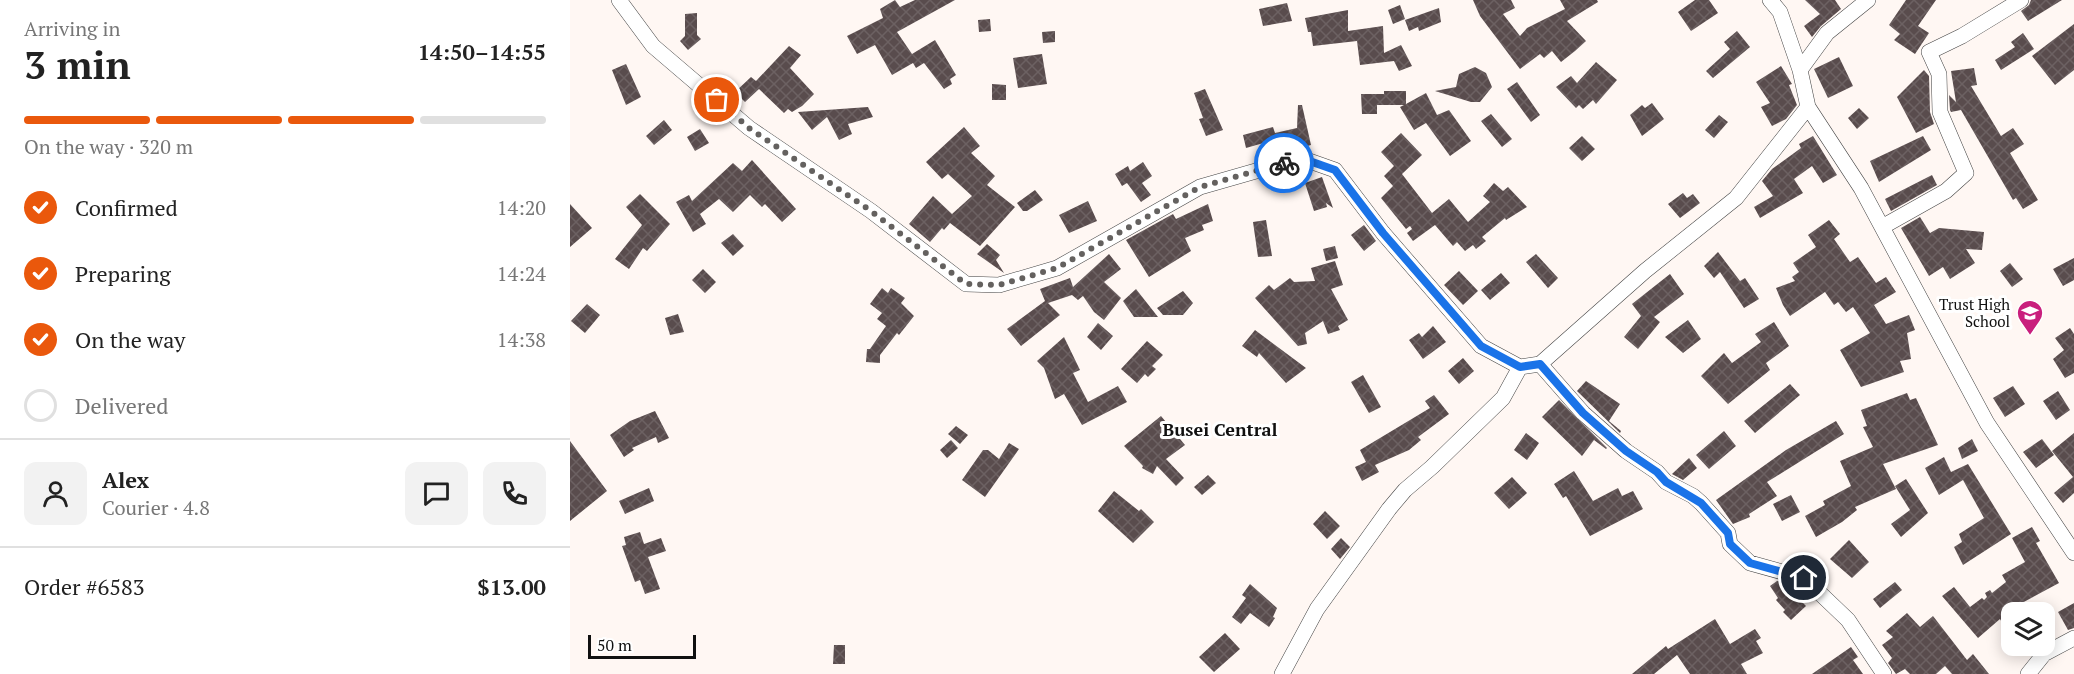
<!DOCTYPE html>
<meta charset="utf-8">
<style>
:root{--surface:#fff;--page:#f2f2f2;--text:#222;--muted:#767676;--line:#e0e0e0;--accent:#ea580c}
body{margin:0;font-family:"PT Serif",serif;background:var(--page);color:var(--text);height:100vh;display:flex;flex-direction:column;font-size:22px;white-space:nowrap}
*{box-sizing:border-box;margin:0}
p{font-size:20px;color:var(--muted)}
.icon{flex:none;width:33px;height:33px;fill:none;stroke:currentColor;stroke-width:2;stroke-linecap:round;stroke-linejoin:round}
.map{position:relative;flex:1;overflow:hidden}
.panel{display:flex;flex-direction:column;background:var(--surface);width:570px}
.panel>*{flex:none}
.fabs{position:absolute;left:1431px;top:602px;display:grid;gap:12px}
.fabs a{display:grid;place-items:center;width:54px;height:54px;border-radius:12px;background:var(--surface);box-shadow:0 3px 15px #0003;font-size:30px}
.scale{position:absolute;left:18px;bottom:15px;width:108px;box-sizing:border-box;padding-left:6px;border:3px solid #101010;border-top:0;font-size:16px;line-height:21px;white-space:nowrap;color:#101010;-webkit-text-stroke:4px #fff;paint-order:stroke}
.pin{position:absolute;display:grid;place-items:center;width:51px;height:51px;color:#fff;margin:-26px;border:3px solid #fff;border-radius:50%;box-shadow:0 2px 6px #0007}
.courier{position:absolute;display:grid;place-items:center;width:60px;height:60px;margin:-30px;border:4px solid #1a73e8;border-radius:50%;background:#fff;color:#222;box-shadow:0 2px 8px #0007}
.headline em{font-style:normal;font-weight:700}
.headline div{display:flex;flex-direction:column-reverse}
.headline{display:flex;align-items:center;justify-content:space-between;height:102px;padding:0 24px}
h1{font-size:39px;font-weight:700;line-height:45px}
.bar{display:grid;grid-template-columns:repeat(4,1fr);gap:9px 6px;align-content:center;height:72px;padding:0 24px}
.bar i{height:8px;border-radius:4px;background:var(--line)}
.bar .active{background:var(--accent)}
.bar p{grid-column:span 4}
.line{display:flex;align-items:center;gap:15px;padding:0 24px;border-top:2px solid var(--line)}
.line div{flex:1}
.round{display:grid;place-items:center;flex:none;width:63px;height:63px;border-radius:12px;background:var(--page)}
ol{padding:0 24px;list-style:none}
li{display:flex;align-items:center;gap:18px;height:66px}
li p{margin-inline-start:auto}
li .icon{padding:6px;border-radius:50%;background:var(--accent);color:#fff;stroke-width:4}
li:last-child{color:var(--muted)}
li i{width:33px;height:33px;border:3px solid var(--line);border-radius:50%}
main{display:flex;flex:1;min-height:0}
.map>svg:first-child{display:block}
.building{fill:url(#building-cross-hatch)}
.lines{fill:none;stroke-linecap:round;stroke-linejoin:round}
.minor-casing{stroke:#434343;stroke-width:16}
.minor{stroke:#fff;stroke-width:15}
.done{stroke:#64615f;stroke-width:6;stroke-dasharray:0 10.8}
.route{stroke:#1a73e8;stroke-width:8}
.labels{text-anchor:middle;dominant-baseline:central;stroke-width:6;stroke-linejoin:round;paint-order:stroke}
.poi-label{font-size:15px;fill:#101010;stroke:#fff;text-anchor:end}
.quarter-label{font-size:18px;font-weight:bold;fill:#101010;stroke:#fff}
</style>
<main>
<section class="panel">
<div class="headline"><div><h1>3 min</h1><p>Arriving in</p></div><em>14:50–14:55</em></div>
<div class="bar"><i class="active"></i><i class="active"></i><i class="active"></i><i></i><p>On the way · 320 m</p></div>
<ol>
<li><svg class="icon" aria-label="check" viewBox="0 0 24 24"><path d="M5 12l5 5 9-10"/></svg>Confirmed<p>14:20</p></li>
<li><svg class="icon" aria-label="check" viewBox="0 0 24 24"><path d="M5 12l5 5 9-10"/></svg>Preparing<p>14:24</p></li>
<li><svg class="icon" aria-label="check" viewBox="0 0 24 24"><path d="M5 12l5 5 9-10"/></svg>On the way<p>14:38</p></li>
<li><i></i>Delivered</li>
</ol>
<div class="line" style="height:108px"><a class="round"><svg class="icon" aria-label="person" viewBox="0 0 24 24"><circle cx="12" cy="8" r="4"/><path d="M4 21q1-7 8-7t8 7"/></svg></a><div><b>Alex</b><p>Courier · 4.8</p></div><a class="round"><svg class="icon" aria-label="chat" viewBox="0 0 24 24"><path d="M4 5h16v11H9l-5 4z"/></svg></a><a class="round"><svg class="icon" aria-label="phone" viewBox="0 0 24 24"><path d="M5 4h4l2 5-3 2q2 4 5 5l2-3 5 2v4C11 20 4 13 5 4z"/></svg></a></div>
<div class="line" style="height:78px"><div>Order #6583</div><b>$13.00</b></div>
</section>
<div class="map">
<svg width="1504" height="674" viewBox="0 0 1504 674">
<defs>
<pattern id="building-cross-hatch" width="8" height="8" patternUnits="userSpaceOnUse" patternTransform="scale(1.5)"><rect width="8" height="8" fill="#594c4d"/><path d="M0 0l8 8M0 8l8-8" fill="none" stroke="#6c6162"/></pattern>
</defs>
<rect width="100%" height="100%" fill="#fff7f3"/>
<path class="building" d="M325,0L330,7L345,0H385L327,32L342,54L365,40L386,75L380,79L382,84L374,89L354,63L346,68L343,63L322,75L305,45L287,54L277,36L313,18L310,9Z
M903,0H941L945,8L933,14L950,36L957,28L995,9L990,0H1027L1028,2L997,21L1016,41L1005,51L991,62L982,51L974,58L970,54L950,69L910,16Z
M1125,0H1139L1148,13L1121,31L1108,12Z
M1235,0H1265L1271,9L1251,26L1242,37L1234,26L1250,14Z
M1336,0H1366L1348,26L1359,33L1345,54L1324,40L1330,34L1319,25Z
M1461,0H1492L1458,21L1451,11L1459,5Z
M717,3L722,21L693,26L689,9Z
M830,5L835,19L823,24L818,10Z
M869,8L871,22L849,31L848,27L839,31L835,20Z
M778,10V31L813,26L814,53L831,45L842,66L829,71L824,61L790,65L787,41L743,46L741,32H738L735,18Z
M127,13V35L131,39L118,50L110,41L115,36V14Z
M420,19L421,31L409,32L408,20Z
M1504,24V70L1485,85L1462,56Z
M485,31V42L473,43L472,32Z
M1167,31L1180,47L1143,78L1136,71L1160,49L1154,42Z
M1453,33L1464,49L1431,70L1425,60L1445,47L1441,42Z
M219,46L231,55L220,68L244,94L232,106L222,112L218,109L214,113L189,89L175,102L165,92L181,77L186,81Z
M472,54L477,84L448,88L443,58Z
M1269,57L1283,86L1258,98L1244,69Z
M1026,62L1047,80L1026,104L1023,100L1013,109L1009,105L1006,108L986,87L1001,76L1007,83Z
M56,64L71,97L56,105L42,70Z
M1211,66L1222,84L1219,85L1227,105L1216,119L1202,126L1191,107L1200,103L1186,82Z
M905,67L916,73L922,87L910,102H901L865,91L886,87L889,74Z
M1404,68L1407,85L1401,86L1431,136L1443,128L1454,144L1440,153L1468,200L1453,209L1446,198L1443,200L1391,110L1381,112L1380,110L1379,95L1386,102L1381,71Z
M1354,70L1359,76L1360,112L1364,124L1346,133L1327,97Z
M947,82L970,115L961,122L937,89Z
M422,84L436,85V100H422Z
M635,89L653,130L636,136L629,119L633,118L624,93Z
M814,91H836V104L856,93L867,115L879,110L901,141L880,156L856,123L844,130L830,107L834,105H807V114H792L791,94H814Z
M1082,103L1094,119L1072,136L1060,115L1072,105L1075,108Z
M728,105H732L741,145L703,156L697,142L676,148L673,135L703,127L705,133L727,128Z
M298,107L303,117L278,124L282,134L269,140L257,117L242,130L228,112Z
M1289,108L1299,118L1287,129L1278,118Z
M921,114L942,139L932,147L911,121Z
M1149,115L1158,122L1144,138L1135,130Z
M94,120L102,130L84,145L76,136Z
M394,127L410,146L401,153L425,176L417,185L445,207L410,246L380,223L374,230L372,228L360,242L339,224L363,196L382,214L402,196L378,174L372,179L356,162Z
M130,129L139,143L125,151L117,137Z
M831,133L852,155L832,174L862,213L879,199L898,222L920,202L913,196L924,183L933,191L938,187L957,207L936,220L935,218L912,237L916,241L906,249L903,245L895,251L887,242L883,246L865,225L843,241L837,233L842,229L840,226L836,229L811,198L823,186L814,176L824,166L811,152Z
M1012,136L1025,149L1012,161L999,148Z
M1243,136L1267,175L1253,183L1242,166L1224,179L1233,193L1190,218L1184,207L1203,196L1192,181L1202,169L1231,148L1229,144Z
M1353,136L1361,150L1309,182L1300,161Z
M182,160L226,209L212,222L195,204L192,207L180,195L163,212L149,199L130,214L136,224L123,232L106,202L119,195L122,201L163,163L172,171Z
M573,162L582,176L572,183L581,195L571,202L557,183L552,186L545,174L558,166L560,171Z
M729,169L733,182L709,189L706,178Z
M1362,175L1367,185L1321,211L1315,199Z
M752,177L763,208L756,203L757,207L744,211L735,183Z
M465,190L473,200L457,211H453L447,203Z
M1113,193L1117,198L1123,194L1130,203L1110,218L1098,204Z
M70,194L100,224L77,251L73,248L59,269L45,259L72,225L56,207Z
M518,201L527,221L499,233L489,215Z
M0,204L22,228L0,247Z
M638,204L643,221L632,225L634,230L615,238L621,251L579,277L556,240L603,214L606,219Z
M1350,217L1360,233L1369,228L1414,232L1412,250L1396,249L1405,263L1380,279L1373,267L1359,276L1331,228Z
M696,220L702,256L688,257L683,222Z
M1259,220L1270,234L1264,239L1280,262L1288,257L1306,283L1316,277L1326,292L1304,305L1316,324L1339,315L1345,330L1337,333L1341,359L1330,361L1334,372L1291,387L1270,350L1300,333L1283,307L1276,312L1268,302L1264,305L1255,292L1220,316L1213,305L1206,288L1225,281L1222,277L1229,272L1223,263L1246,247L1238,235Z
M794,225L806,241L794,251L781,235Z
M163,234L174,246L163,256L151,243Z
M417,244L430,255L426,260L434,273L407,254Z
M765,246L768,258L756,261L753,249Z
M1148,252L1170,281L1175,278L1189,299L1174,308L1150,272L1144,278L1134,266Z
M539,254L551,269L534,282L551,298L534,320L524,312L513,296L508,300L502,295L478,303L490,315L451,346L437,329L475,301L470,289L500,278L503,287Z
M966,254L988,278L978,288L956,262Z
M1504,258V280L1493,286L1483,269Z
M765,261L773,285L761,289L778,320L768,326L770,330L758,334L753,321L735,333L737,344L728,346L685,298L699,285L704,290L720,278L724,282L745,281L741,268Z
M1440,263L1453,279L1442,287L1430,271Z
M133,269L146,282L135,293L122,280Z
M889,271L908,291L893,305L874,285Z
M931,273L940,283L920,300L911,290Z
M1100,274L1114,294L1084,317L1090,322L1068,349L1054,337L1071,316L1062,304Z
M312,288L318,293L321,288L335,298L331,303L344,316L329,335L327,333L310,355V363L296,362L297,349H300L316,326L307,319L312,313L300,304Z
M566,289L588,317H564L553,301Z
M613,291L623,303L613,315H593L587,308Z
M17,304L30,315L15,333L1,321Z
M108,314L114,332L100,335L95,318Z
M1118,320L1131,339L1113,353L1095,337Z
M1204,322L1219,346L1196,363L1200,370L1158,404L1131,376L1154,353L1162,363L1191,342L1185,334Z
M528,323L543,336L531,350L517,337Z
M863,326L876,342L853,359L839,340L849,333L852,337Z
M1500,328L1504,334V373L1495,378L1483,359L1494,350L1485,338Z
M685,330L736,368L716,383L689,353L687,357L672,346Z
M494,337L510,370L503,373L518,402L548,386L557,402L512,425L494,394L485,399L474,368L467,361Z
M577,341L593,355L582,366L586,369L578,377L575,374L567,383L551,369Z
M893,358L904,371L889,384L878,371Z
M793,375L811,407L799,413L781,382Z
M1016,381L1050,404L1039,421L1051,431L1050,433L1007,391Z
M1220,384L1230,395L1185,433L1174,421Z
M1443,386L1455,404L1435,417L1423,398Z
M1488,391L1500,410L1486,420L1473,401Z
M1337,393L1340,400L1346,398L1368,445L1313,464L1326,489L1285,507L1287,510L1272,522L1246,537L1235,516L1255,505L1253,501L1281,486L1270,461L1303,447L1293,427L1297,426L1291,410Z
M864,395L879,414L848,437L851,440L839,450L805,465L809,472L792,481L785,467L796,462L790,450L860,408L855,401Z
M989,400L1037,448L1036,449L1024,440L1012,456L972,417Z
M85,411L99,438L88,443L86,437L62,448L64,450L54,457L40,435L60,421Z
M591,416L615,445L596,459L614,478L606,486L587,466L583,474L572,468L573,466L554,446Z
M1266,421L1274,434L1197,482L1207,496L1179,514L1180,517L1163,524L1146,500L1216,450Z
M386,426L398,435L390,444L378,434Z
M1154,431L1166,446L1139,469L1126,455Z
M956,433L969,443L957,460L944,450Z
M1504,433V493L1493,503L1484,493L1503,477L1482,451Z
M1402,439L1408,451L1392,459L1388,448Z
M1472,439L1484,455L1466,468L1453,452Z
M381,440L388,448L377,458L370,450Z
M0,441L37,491L0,521Z
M439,443L449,449L415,497L392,480L413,450H418L429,459Z
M1374,457L1381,472L1398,464L1441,534L1393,565L1384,547L1392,542L1389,534L1414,518L1393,480L1369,495L1355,468Z
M1119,458L1127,468L1113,480L1102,474Z
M1004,471L1023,501L1048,488L1052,496L1063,491L1073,509L1020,536L996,496L993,498L984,484Z
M638,475L646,483L632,495L624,487Z
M942,477L957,493L939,509L924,493Z
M1336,479L1358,513L1331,537L1321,524L1340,510L1325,486Z
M79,488L84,501L55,514L49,501Z
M544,491L569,511L571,509L584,522L563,543L528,511Z
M1221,495L1230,512L1212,521L1203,504Z
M755,511L770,526L757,539L743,524Z
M1462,527L1470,541L1466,543L1489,583L1437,611L1442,616V641L1430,619L1408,638L1372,596L1384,587L1400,607L1412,598L1414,600L1417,597L1415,593L1420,590L1422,593L1436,582L1432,575L1455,562L1442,538Z
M70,532L74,544L91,538L96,551L78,557L90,589L75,594L70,580L65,582L52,546L56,545L54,537Z
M771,538L780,547L770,559L761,549Z
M1279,540L1299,562L1282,578L1260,559Z
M1207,581L1213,582L1226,600L1228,598L1236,606L1221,620L1213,612L1215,610L1206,600L1208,598L1200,586Z
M1325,582L1332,590L1310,608L1303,599Z
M680,584L707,608L703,617L705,618L699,627L680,613L671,624L662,617L676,598L672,595Z
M1504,603V628L1498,630L1488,612Z
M1337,613L1350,627L1363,616L1397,660L1403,654L1419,674H1382L1375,666L1366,674H1340L1335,669L1326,674L1318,663L1322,658L1312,645L1323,637L1316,631Z
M1145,619L1160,644L1185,629L1191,638L1186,641L1193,653L1171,664L1177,674H1120L1107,655L1084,674H1062L1096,646L1098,649Z
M655,633L670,649L644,672L629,657Z
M264,645H275V664H263Z
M1281,647L1288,657L1283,660L1293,674H1242Z"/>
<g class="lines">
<g class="minor-casing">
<path id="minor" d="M49,0L83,46L179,128L301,211L396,284L429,285L487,268L630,187L731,158L765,170L813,233L911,346L950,367
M1200,0L1210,12L1230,70L1238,107L1291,188L1417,423L1504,553
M1230,70L1257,33L1298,0
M1312,227L1376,191L1396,173L1370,112L1369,74L1359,52L1392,36L1451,0
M970,364L1013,413L1056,451L1087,472L1096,482L1123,496L1131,503L1158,533L1160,544L1180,563L1234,578L1278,620L1314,674
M712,674L747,609L819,509L835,490L862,467L933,398L950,367L970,364L1075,271L1166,198L1238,107
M1458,674L1474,654L1504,638"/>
</g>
<use href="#minor" class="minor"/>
</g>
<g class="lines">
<path class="done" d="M147,100L179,128L301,211L396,284L429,285L487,268L630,187L714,163"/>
<path class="route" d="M714,163L731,158L765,170L813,233L911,346L950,367L970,364L1013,413L1056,451L1087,472L1096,482L1131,503L1158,533L1160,544L1180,563L1234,578"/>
</g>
<defs>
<g id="school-pin" transform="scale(1.35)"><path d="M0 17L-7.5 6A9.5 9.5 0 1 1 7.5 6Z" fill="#c91f7d" stroke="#fff"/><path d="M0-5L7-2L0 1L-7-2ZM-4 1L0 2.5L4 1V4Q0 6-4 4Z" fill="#fff"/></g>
</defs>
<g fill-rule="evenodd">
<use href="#school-pin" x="1460" y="313"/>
</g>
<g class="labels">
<g class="poi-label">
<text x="1440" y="304">Trust High<tspan x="1440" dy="17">School</tspan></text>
</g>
<g class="quarter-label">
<text x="650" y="429">Busei Central</text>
</g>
</g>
</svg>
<div class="fabs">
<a><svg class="icon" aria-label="layers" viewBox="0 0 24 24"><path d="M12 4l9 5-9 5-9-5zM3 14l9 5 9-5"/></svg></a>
</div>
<div class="scale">50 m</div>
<div class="pin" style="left:147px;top:100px;background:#ea580c"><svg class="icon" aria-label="bag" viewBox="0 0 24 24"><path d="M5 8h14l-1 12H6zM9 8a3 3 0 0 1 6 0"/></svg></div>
<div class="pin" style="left:1234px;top:578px;background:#1f2937"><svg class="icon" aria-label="home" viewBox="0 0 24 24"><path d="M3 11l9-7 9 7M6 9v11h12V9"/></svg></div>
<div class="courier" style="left:714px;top:163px"><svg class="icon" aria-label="bike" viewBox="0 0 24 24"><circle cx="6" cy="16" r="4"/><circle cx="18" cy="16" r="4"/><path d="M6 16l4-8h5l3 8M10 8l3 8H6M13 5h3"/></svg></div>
</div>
</main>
